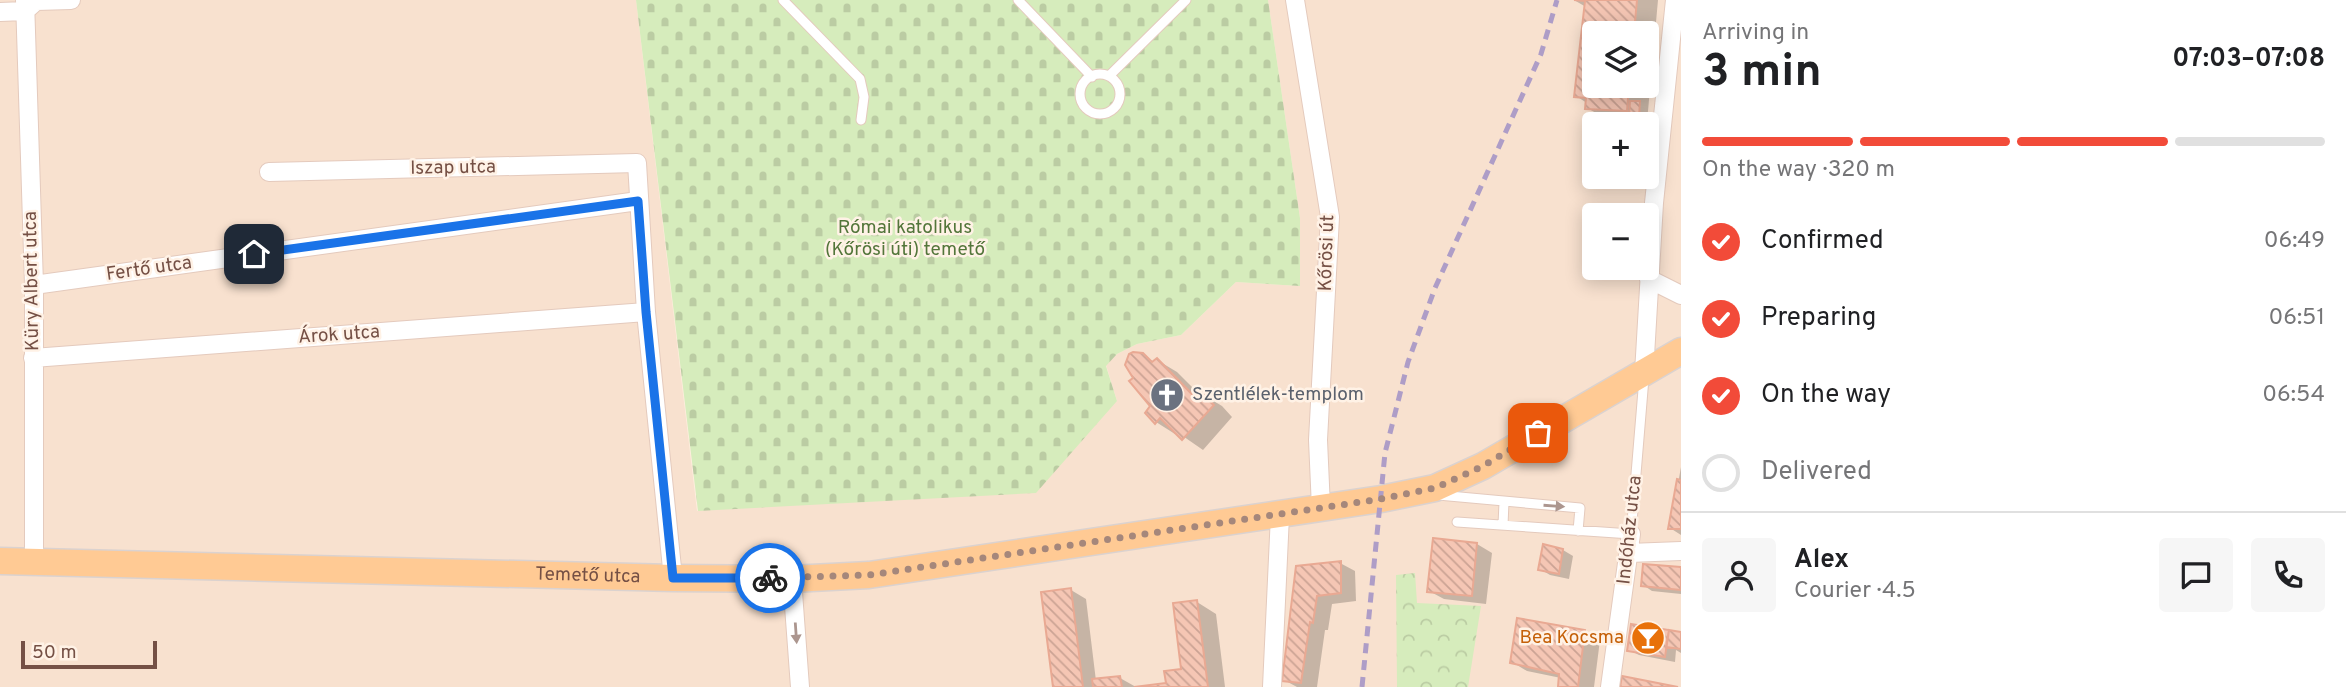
<!DOCTYPE html>
<meta charset="utf-8">
<style>
:root{--surface:#fff;--page:#f6f6f6;--text:#202124;--muted:#757577;--line:#e0e0e0;--accent:#f24b39}
body{margin:0;font-family:Overpass,sans-serif;background:var(--page);color:var(--text);height:100vh;display:flex;flex-direction:column;font-size:26px;white-space:nowrap}
*{box-sizing:border-box;margin:0}
p{font-size:23px;color:var(--muted)}
.icon{flex:none;width:38px;height:38px;fill:none;stroke:currentColor;stroke-width:2;stroke-linecap:round;stroke-linejoin:round}
.map{position:relative;flex:1;overflow:hidden}
.drawer{display:flex;flex-direction:column;background:var(--surface);width:665px}
.drawer>*{flex:none}
.controls{position:absolute;left:1582px;top:21px;display:grid;gap:14px}
.controls a{display:grid;place-items:center;width:77px;height:77px;border-radius:7px;background:var(--surface);box-shadow:0 4px 18px #0003;font-size:35px}
.scale{position:absolute;left:21px;bottom:18px;width:136px;box-sizing:border-box;padding-left:7px;border:4px solid #755045;border-top:0;font-size:19px;line-height:24px;white-space:nowrap;color:#755045;-webkit-text-stroke:5px #fff2e6;paint-order:stroke}
.pin{position:absolute;display:grid;place-items:center;width:60px;height:60px;color:#fff;margin:-30px;border-radius:14px;box-shadow:0 4px 10px #0006}
.courier{position:absolute;display:grid;place-items:center;width:70px;height:70px;margin:-35px;border:5px solid #1a73e8;border-radius:50%;background:#fff;color:#222;box-shadow:0 2px 9px #0007}
.head em{font-style:normal;font-weight:700}
.head div{display:flex;flex-direction:column-reverse}
.head{display:flex;align-items:center;justify-content:space-between;height:119px;padding:0 21px}
h1{font-size:46px;font-weight:700;line-height:52px}
.bar{display:grid;grid-template-columns:repeat(4,1fr);gap:10px 7px;align-content:center;height:84px;padding:0 21px}
.bar i{height:9px;border-radius:5px;background:var(--line)}
.bar .selected{background:var(--accent)}
.bar p{grid-column:span 4}
.line{display:flex;align-items:center;gap:18px;padding:0 21px;border-top:2px solid var(--line)}
.line div{flex:1}
.round{display:grid;place-items:center;flex:none;width:74px;height:74px;border-radius:7px;background:var(--page)}
ol{padding:0 21px;list-style:none}
li{display:flex;align-items:center;gap:21px;height:77px}
li p{margin-inline-start:auto}
li .icon{padding:7px;border-radius:50%;background:var(--accent);color:#fff;stroke-width:4}
li:last-child{color:var(--muted)}
li i{width:38px;height:38px;border:4px solid var(--line);border-radius:50%}
main{display:flex;flex:1;min-height:0}
.map>svg:first-child{display:block}
.residential{fill:#f8e1cf;fill-rule:evenodd}
.forest{fill:url(#forest-crowns)}
.cemetery{fill:url(#cemetery-stones)}
.shadow{fill:#0003;fill-rule:evenodd}
.building{fill:url(#building-back-hatch);stroke:#e9a993;stroke-width:2}
.lines{fill:none;stroke-linecap:round;stroke-linejoin:round}
.service-casing{stroke:#e4cabd;stroke-width:11}
.minor-casing{stroke:#e4cabd;stroke-width:20}
.primary-casing{stroke:#dbd2cf;stroke-width:29}
.service{stroke:#fff;stroke-width:9}
.minor{stroke:#fff;stroke-width:18}
.primary{stroke:#ffca94;stroke-width:26}
.rail{stroke:#ae9dc7;stroke-width:5;stroke-dasharray:10 7;stroke-linecap:butt}
.oneway{fill:#ac968f}
.done{stroke:#a5877b;stroke-width:7;stroke-dasharray:0 12.6}
.route{stroke:#1a73e8;stroke-width:9}
.labels{text-anchor:middle;dominant-baseline:central;stroke-width:5;stroke-linejoin:round;paint-order:stroke}
.street-label{font-size:19px;fill:#755045;stroke:#fff2e6}
.park-label{font-size:19px;fill:#53763a;stroke:#fff2e6}
.worship-label{font-size:19px;fill:#5b616d;stroke:#fff2e6;text-anchor:start}
.food-label{font-size:19px;fill:#c56008;stroke:#fff2e6;text-anchor:end}
</style>
<main>
<div class="map">
<svg width="1681" height="687" viewBox="0 0 1681 687">
<defs>
<pattern id="forest-crowns" width="20" height="18" patternUnits="userSpaceOnUse" patternTransform="scale(1.75)"><rect width="20" height="18" fill="#d6ecbc"/><path d="M2 6a3 3 0 1 1 6 0M12 15a3 3 0 1 1 6 0" fill="none" stroke="#bbcca3"/></pattern>
<pattern id="cemetery-stones" width="16" height="16" patternUnits="userSpaceOnUse" patternTransform="scale(1.75)"><rect width="16" height="16" fill="#d6ecbc"/><path d="M2 7V4a2 2 0 0 1 4 0v3zM10 15v-3a2 2 0 0 1 4 0v3z" fill="#bbcca3"/></pattern>
<pattern id="building-back-hatch" width="6" height="6" patternUnits="userSpaceOnUse" patternTransform="scale(1.75)"><rect width="6" height="6" fill="#f5c6b4"/><path d="M-1 5l2 2M0 0l6 6M5-1l2 2" fill="none" stroke="#cba394"/></pattern>
</defs>
<rect width="100%" height="100%" fill="#feeede"/>
<path class="residential" d="M0,0H636L697,511L1117,401L1106,365L1117,354L1137,344L1181,335L1236,282L1300,286V218L1268,0H1681V687H0ZM1594,33H1647V86H1594ZM1594,124H1647V177H1594ZM1594,215H1647V268H1594Z"/>
<path class="forest" d="M1415,573L1417,603L1481,606L1468,687H1397L1396,575Z"/>
<path class="cemetery" d="M636,0H1268L1300,218V286L1236,282L1181,335L1137,344L1117,354L1106,366L1117,401L1036,493L698,511Z"/>
<path class="shadow" d="M1574,0H1658L1647,122L1607,119L1587,108V103L1576,96L1586,7ZM1594,33H1647V86H1594Z
M1142,355L1154,362L1157,360L1177,372L1201,396L1202,394L1222,406L1232,417L1203,450L1177,432L1175,434L1156,422Z
M1681,467V535L1670,528Z
M1477,544L1492,553L1486,604L1444,599L1429,591Z
M1563,550L1573,556L1569,579L1550,575L1540,569Z
M1340,563L1355,571L1356,601L1332,604L1328,630H1325L1317,687H1297L1284,680L1297,568Z
M1645,566L1681,568V594L1652,591L1643,585Z
M1071,590L1086,599L1096,681L1120,678L1136,687H1055Z
M1197,602L1216,614L1225,687H1149L1168,685L1183,670Z
M1518,620L1585,632L1600,640L1594,687H1560L1561,678L1527,671L1512,662Z
M1633,626L1681,633V653L1676,650L1675,662L1639,655L1629,650Z"/>
<path class="building" d="M1574,0H1637L1634,33H1594V86H1629L1627,111L1585,109L1586,98L1574,97L1585,1Z
M1630,101H1640L1639,118L1629,117Z
M1133,352L1143,353L1152,362L1157,358L1196,398L1202,392L1214,405L1182,440L1160,418L1155,424L1145,413L1150,406L1129,381L1133,378L1125,365L1129,354Z
M1677,479L1681,480V529H1668Z
M1433,538L1477,543L1472,596L1427,592Z
M1543,544L1563,549L1559,574L1538,570Z
M1341,561V593L1317,596L1313,623L1310,622L1301,683L1282,681L1296,566Z
M1643,564L1681,567V590L1641,586Z
M1071,588L1083,687H1053L1041,592Z
M1197,600L1208,687H1134L1166,683L1164,671L1181,669L1173,603Z
M1517,618L1585,630L1578,687H1558L1559,674L1510,663Z
M1631,624L1669,630L1665,657L1627,651Z
M1669,630L1681,632V649L1666,647Z
M1120,676L1122,687H1093L1092,679Z
M1622,676L1678,687H1620Z"/>
<g class="lines">
<g class="service-casing">
<path id="service" d="M783,0L860,79L864,97L861,120
M1018,0L1092,77
M1080 94a20 20 0 1 1 40 0a20 20 0 1 1-40 0Z
M1109,76L1186,0
M1438,495L1580,508L1578,531
M1457,522L1631,534L1644,378
M1503,525L1504,502"/>
</g>
<g class="minor-casing">
<path id="minor" d="M25,0L34,285V562
M1295,0L1330,217L1318,440L1321,508
M0,12L25,11L36,1L71,0
M269,172L637,163L646,312L673,578
M1649,279L1681,295
M34,285L638,201
M33,358L646,312
M1644,373L1654,203L1675,0
M1629,553L1681,551
M792,579L800,687
M1272,687L1280,515
M1610,687L1631,534"/>
</g>
<g class="primary-casing">
<g id="primary">
<path id="s1" d="M0,561L673,578L792,579L869,575L1381,499L1435,488L1483,466L1681,351"/>
</g>
</g>
<use href="#service" class="service"/>
<use href="#minor" class="minor"/>
<use href="#primary" class="primary"/>
<path class="rail" d="M1362,687L1385,453L1408,362L1435,288L1541,54L1557,0"/>
</g>
<defs><path id="oneway-solid" d="M-6-.8H1V-3.2L6.5 0L1 3.2V.8H-6Z" transform="scale(1.75)"/></defs>
<g class="oneway">
<use href="#oneway-solid" transform="translate(1554 506) rotate(4)"/>
<use href="#oneway-solid" transform="translate(796 633) rotate(86)"/>
</g>
<g class="lines">
<path class="done" d="M770,578L869,575L1381,499L1435,488L1483,466L1538,433"/>
<path class="route" d="M254,254L638,201L646,312L673,578H770"/>
</g>
<defs>
<g id="church-disc" transform="scale(1.75)"><circle r="9.5" fill="#6b7280" stroke="#fff2e6"/><path d="M-1.2-6h2.4v3.5h3.3v2.4h-3.3V6h-2.4V-.1h-3.3v-2.4h3.3Z" fill="#fff"/></g>
<g id="bar-disc" transform="scale(1.75)"><circle r="9.5" fill="#e8710a" stroke="#fff2e6"/><path d="M-6-5H6L.8 .8V4.5H3.5V6h-7V4.5H-.8V.8Z" fill="#fff"/></g>
</defs>
<g fill-rule="evenodd">
<use href="#church-disc" x="1167" y="395"/>
<use href="#bar-disc" x="1648" y="638"/>
</g>
<g class="labels">
<g class="street-label">
<text transform="translate(453 168) rotate(-1)">Iszap utca</text>
<text transform="translate(1327 253) rotate(-88)">Kőrösi út</text>
<text transform="translate(149 269) rotate(-8)">Fertő utca</text>
<text transform="translate(32 281) rotate(-91)">Küry Albert utca</text>
<text transform="translate(339 335) rotate(-4)">Árok utca</text>
<text transform="translate(1630 530) rotate(-84)">Indóház utca</text>
<text stroke="none"><textPath href="#s1" startOffset="588">Temető utca</textPath></text>
</g>
<g class="park-label">
<text x="905" y="228">Római katolikus<tspan x="905" dy="22">(Kőrösi úti) temető</tspan></text>
</g>
<g class="worship-label">
<text x="1192" y="395">Szentlélek-templom</text>
</g>
<g class="food-label">
<text x="1624" y="638">Bea Kocsma</text>
</g>
</g>
</svg>
<div class="controls">
<a><svg class="icon" aria-label="layers" viewBox="0 0 24 24"><path d="M12 4l9 5-9 5-9-5zM3 14l9 5 9-5"/></svg></a>
<a>+</a>
<a>−</a>
</div>
<div class="scale">50 m</div>
<div class="pin" style="left:1538px;top:433px;background:#ea580c"><svg class="icon" aria-label="bag" viewBox="0 0 24 24"><path d="M5 8h14l-1 12H6zM9 8a3 3 0 0 1 6 0"/></svg></div>
<div class="pin" style="left:254px;top:254px;background:#1f2937"><svg class="icon" aria-label="home" viewBox="0 0 24 24"><path d="M3 11l9-7 9 7M6 9v11h12V9"/></svg></div>
<div class="courier" style="left:770px;top:578px"><svg class="icon" aria-label="bike" viewBox="0 0 24 24"><circle cx="6" cy="16" r="4"/><circle cx="18" cy="16" r="4"/><path d="M6 16l4-8h5l3 8M10 8l3 8H6M13 5h3"/></svg></div>
</div>
<section class="drawer">
<div class="head"><div><h1>3 min</h1><p>Arriving in</p></div><em>07:03–07:08</em></div>
<div class="bar"><i class="selected"></i><i class="selected"></i><i class="selected"></i><i></i><p>On the way · 320 m</p></div>
<ol>
<li><svg class="icon" aria-label="check" viewBox="0 0 24 24"><path d="M5 12l5 5 9-10"/></svg>Confirmed<p>06:49</p></li>
<li><svg class="icon" aria-label="check" viewBox="0 0 24 24"><path d="M5 12l5 5 9-10"/></svg>Preparing<p>06:51</p></li>
<li><svg class="icon" aria-label="check" viewBox="0 0 24 24"><path d="M5 12l5 5 9-10"/></svg>On the way<p>06:54</p></li>
<li><i></i>Delivered</li>
</ol>
<div class="line" style="height:126px"><a class="round"><svg class="icon" aria-label="person" viewBox="0 0 24 24"><circle cx="12" cy="8" r="4"/><path d="M4 21q1-7 8-7t8 7"/></svg></a><div><b>Alex</b><p>Courier · 4.5</p></div><a class="round"><svg class="icon" aria-label="chat" viewBox="0 0 24 24"><path d="M4 5h16v11H9l-5 4z"/></svg></a><a class="round"><svg class="icon" aria-label="phone" viewBox="0 0 24 24"><path d="M5 4h4l2 5-3 2q2 4 5 5l2-3 5 2v4C11 20 4 13 5 4z"/></svg></a></div>
</section>
</main>
